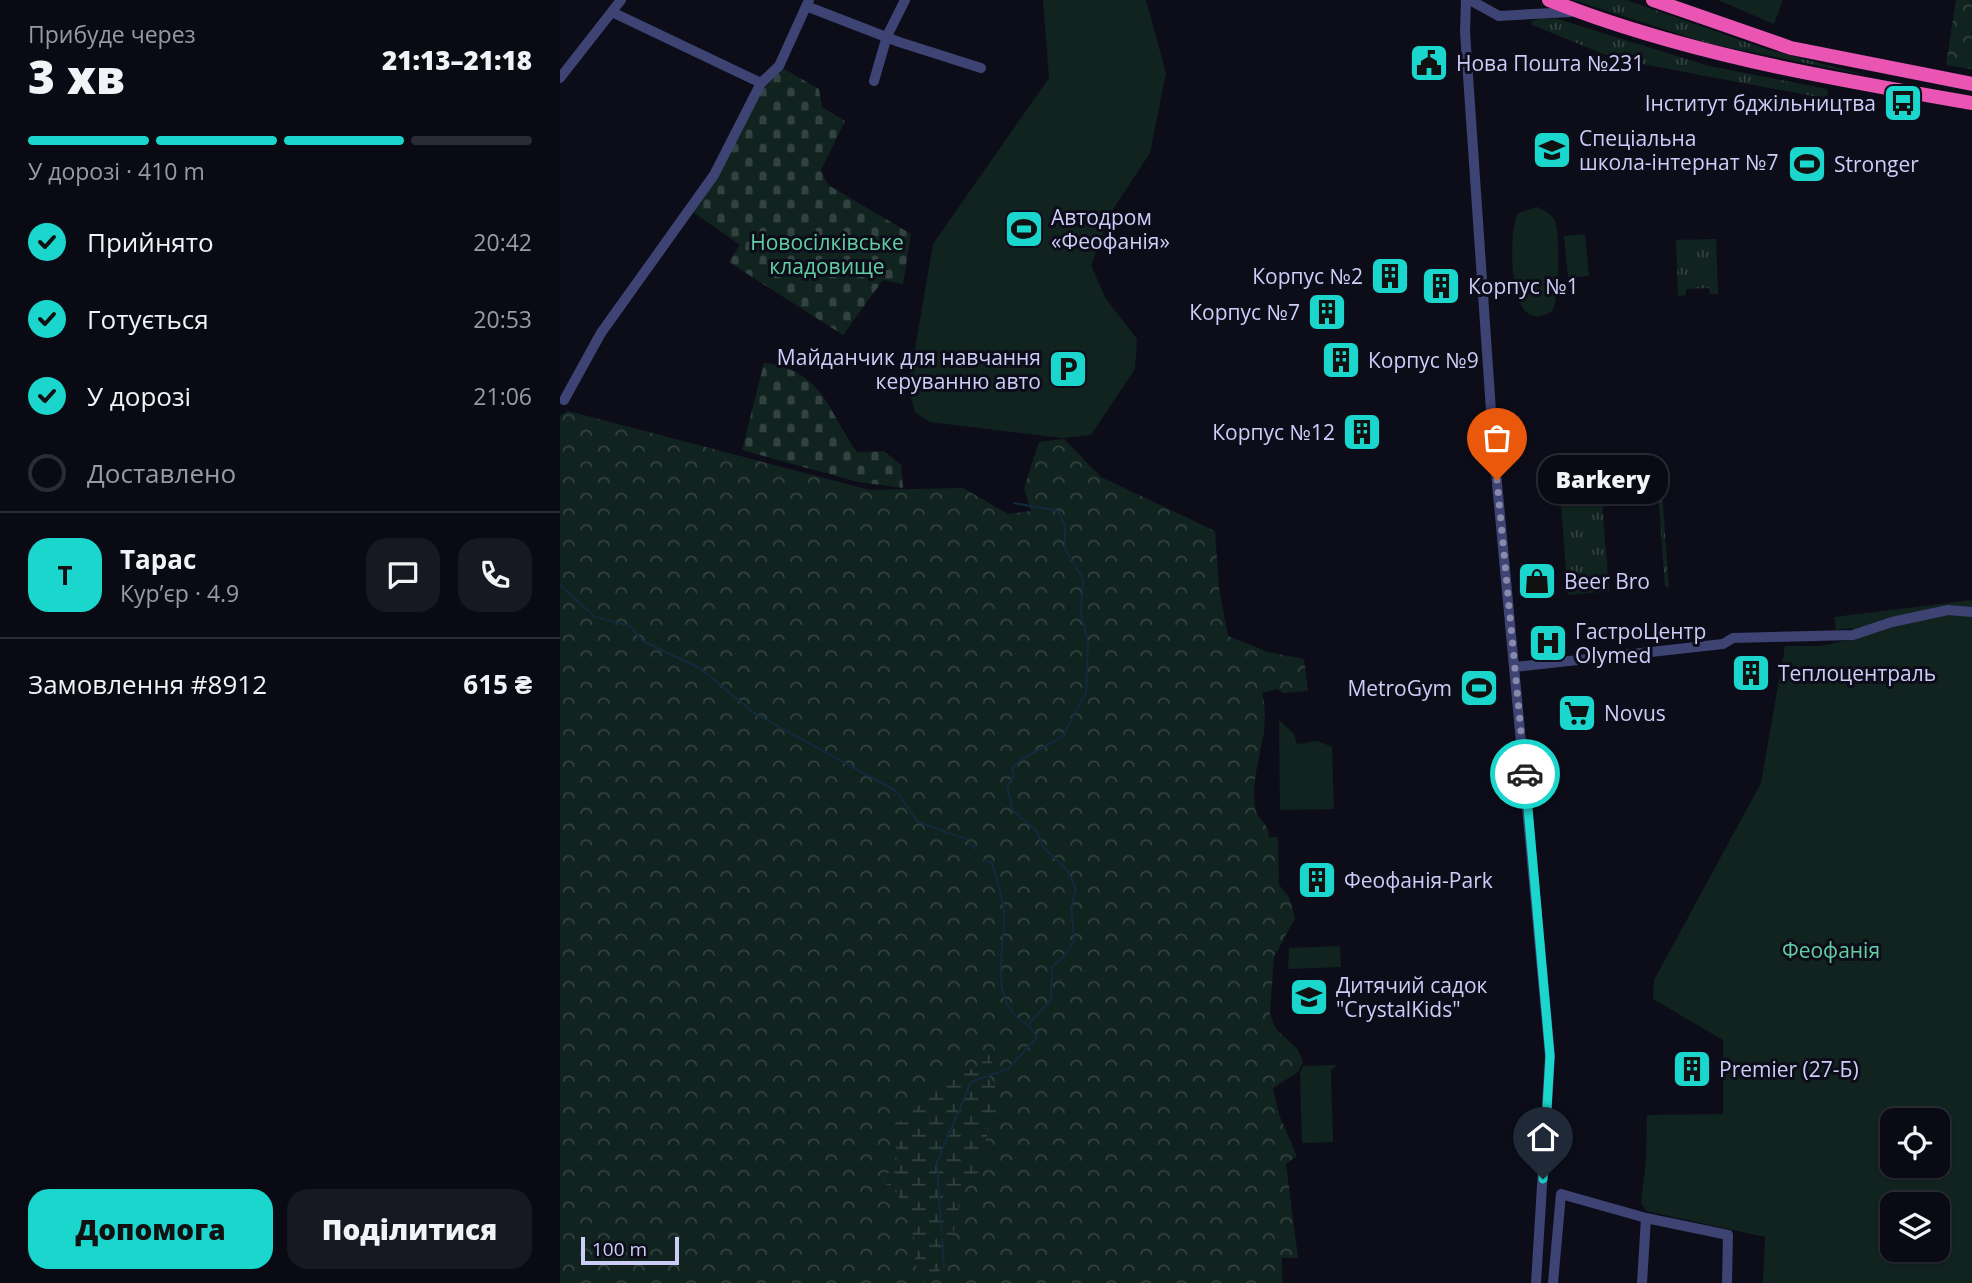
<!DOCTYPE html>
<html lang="uk">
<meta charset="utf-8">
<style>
:root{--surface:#0a0a14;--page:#181822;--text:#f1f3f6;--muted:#999aa0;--line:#2a2b34;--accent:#1ad6cc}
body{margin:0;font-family:"Open Sans",sans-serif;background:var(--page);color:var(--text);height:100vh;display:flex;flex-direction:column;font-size:26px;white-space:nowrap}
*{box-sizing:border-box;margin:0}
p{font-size:23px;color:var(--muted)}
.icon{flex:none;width:38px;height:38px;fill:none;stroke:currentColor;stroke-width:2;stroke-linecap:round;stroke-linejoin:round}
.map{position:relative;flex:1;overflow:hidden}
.sheet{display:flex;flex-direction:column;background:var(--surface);width:560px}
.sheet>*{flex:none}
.buttons{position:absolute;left:1320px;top:1108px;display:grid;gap:14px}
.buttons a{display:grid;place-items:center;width:70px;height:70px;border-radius:14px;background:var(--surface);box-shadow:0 2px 5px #0004,0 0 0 2px var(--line);font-size:35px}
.scale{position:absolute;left:21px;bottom:18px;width:98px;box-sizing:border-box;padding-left:7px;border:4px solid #cccdf9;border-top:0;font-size:19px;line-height:24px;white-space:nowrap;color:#cccdf9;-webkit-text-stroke:5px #0d0d1a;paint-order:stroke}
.pin{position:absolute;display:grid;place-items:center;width:60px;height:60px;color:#fff;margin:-72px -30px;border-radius:50% 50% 50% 0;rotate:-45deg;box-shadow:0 0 7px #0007}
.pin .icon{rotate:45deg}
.courier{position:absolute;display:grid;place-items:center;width:70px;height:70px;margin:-35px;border:5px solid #1ad6cc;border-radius:50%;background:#fff;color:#222;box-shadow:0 2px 9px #0007}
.bubble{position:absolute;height:49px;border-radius:21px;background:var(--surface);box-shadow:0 2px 5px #0004,0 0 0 2px var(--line);font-size:23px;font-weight:800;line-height:49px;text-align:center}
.summary em{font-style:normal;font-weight:800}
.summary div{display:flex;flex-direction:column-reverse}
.summary{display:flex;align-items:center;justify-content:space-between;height:119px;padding:0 28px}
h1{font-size:46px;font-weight:800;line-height:52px}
.bar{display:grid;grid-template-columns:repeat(4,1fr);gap:10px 7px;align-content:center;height:84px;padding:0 28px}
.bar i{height:9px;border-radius:5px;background:var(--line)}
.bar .selected{background:var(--accent)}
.bar p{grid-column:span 4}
.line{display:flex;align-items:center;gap:18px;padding:0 28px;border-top:2px solid var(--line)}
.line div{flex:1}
.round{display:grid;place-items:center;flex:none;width:74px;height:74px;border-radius:21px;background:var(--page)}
ol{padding:0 28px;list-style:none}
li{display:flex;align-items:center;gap:21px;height:77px}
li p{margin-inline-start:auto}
li .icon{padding:7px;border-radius:50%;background:var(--accent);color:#111;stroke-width:4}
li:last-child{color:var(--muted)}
li i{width:38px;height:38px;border:4px solid var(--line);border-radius:50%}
.button{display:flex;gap:14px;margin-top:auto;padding:14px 28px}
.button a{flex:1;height:80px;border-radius:21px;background:var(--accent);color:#111;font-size:28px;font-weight:800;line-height:80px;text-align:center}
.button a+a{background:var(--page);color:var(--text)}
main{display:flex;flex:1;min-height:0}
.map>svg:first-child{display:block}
.grass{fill:url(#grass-tufts)}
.forest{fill:url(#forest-crowns)}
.wetland{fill:url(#wetland-marsh)}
.cemetery{fill:url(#cemetery-stones)}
.green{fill:#11231f;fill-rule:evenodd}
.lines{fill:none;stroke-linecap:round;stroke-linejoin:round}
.stream{stroke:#122a3d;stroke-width:2}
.minor{stroke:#3d4373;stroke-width:10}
.highway{stroke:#ea55b3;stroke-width:14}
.done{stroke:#898aab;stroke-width:7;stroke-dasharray:0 12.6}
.route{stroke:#1ad6cc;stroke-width:9}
.labels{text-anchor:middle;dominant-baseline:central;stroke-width:6;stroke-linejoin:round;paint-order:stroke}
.poi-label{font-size:21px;fill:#cccdf9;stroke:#0d0d1a;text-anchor:start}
.park-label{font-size:21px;fill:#62cea3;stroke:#0d0d1a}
</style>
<main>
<section class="sheet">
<div class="summary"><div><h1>3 хв</h1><p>Прибуде через</p></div><em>21:13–21:18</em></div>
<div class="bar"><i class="selected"></i><i class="selected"></i><i class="selected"></i><i></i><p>У дорозі · 410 m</p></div>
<ol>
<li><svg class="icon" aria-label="check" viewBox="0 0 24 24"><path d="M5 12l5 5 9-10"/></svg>Прийнято<p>20:42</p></li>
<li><svg class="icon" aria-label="check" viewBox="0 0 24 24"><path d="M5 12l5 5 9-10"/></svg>Готується<p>20:53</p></li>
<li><svg class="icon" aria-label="check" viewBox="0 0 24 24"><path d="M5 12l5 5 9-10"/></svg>У дорозі<p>21:06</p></li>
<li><i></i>Доставлено</li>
</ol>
<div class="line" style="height:126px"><b class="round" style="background:var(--accent);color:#111">Т</b><div><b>Тарас</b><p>Кур’єр · 4.9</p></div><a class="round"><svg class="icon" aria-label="chat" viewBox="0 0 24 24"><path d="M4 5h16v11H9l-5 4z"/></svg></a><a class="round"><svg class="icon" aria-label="phone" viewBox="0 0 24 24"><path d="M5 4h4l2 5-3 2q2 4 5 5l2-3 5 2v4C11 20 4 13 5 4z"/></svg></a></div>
<div class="line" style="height:91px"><div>Замовлення #8912</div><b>615 ₴</b></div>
<div class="button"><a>Допомога</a><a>Поділитися</a></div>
</section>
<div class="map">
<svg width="1412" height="1283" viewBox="0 0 1412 1283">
<defs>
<pattern id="grass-tufts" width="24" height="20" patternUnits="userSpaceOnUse" patternTransform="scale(1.75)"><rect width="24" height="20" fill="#11231f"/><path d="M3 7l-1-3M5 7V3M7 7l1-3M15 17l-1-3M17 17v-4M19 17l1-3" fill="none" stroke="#324240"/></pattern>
<pattern id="forest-crowns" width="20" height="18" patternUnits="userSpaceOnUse" patternTransform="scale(1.75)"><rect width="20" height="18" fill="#11231f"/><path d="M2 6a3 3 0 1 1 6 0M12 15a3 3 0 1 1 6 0" fill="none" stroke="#324240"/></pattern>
<pattern id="wetland-marsh" width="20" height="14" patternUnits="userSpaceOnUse" patternTransform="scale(1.75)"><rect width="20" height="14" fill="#11231f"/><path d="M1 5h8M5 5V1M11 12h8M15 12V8" fill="none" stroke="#324240"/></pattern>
<pattern id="cemetery-stones" width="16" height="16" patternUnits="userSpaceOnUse" patternTransform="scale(1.75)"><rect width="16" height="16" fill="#11231f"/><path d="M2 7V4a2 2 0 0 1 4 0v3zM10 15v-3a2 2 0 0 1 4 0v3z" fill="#324240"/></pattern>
</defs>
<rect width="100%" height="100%" fill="#0d0d1a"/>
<path class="grass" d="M1013,0H1066L1209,50L1309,76L1147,43Z
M985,18L998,19L1149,66L1267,89L1268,95L1263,98L1056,59L972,25L971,21Z
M1156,239L1158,294H1150L1149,288L1126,289V295L1118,296L1116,240Z
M1098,491L1102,492L1109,588L1105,586Z
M1042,502L1049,591L1008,595L1001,506Z"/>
<path class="forest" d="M1396,0H1412V69L1386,65Z
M8,411L310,490L403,488L448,514L471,511L464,488L479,442L504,439L541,477L655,531L659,589L668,636L708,652L744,659L748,691L723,693L717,689L702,693C713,731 689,769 695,808C697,820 709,823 709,837H718L719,885L729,897L735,918L714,957L710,1014L716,1029L738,1050L743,1062L738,1072L713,1088L719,1115L737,1156L726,1164L738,1258H722V1283H0V416Z"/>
<path class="wetland" d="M434,1047L429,1060L434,1064L427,1076L436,1084L431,1097L439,1109C415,1139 436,1174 397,1193C404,1224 386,1238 384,1267L364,1283L356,1266L354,1237L335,1187L325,1184L324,1175L333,1171C342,1153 330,1138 337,1117L343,1123L354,1120L353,1109L360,1105L361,1096C378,1082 395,1066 418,1070L427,1049Z"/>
<path class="cemetery" d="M219,66L259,89L262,107L285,121L261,170L268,185L351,234L343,284L323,280L283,335L169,262L180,245L130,210L201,83Z
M204,363C264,371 267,410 297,452L324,451L341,465L343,488L298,482L182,450Z"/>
<path class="green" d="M483,0H586L606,73L590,153L550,214L531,265L546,299L577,339L575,369L531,435L502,438L370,422L355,412L348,389L373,244L489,78Z
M1158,0H1223L1214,24Z
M977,207C984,210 992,214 995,221C1000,236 1000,299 992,311C946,343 948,231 958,213Z
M1025,234L1029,276L1008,278L1004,236Z
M1412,600V1283H1203L1205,1237L1086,1211L1081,1203L1086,1160L1087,1115L1163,1114V1040L1093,999L1094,980L1201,783L1225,646H1261L1294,639L1292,628L1276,630L1274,617ZM1332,1120H1377V1166H1332ZM1332,1204H1377V1250H1332Z
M719,720L734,734L737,744L758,741L772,747L774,809L720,810Z
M780,946L781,967L728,969L729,948Z
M778,1065L771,1070L773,1142L742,1143L740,1072L743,1066Z"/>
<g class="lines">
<path class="stream" d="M0,585L35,617L70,626L83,641L141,669L194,713L336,791L358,822L406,839
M411,844L416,849
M424,860L432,863C436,879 443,896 444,912C446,951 426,999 466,1024
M381,1230L377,1162L411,1082L448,1069L477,1037L468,1025L491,999L492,967C533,933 501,929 516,890L508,871L484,848L476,830L453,811L447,786L454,776L452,768L462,759L502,737L526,693L528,643L521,614L523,579L505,549V525L498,511L454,503
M382,1239L384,1267"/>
<path class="minor" d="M906,0L905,32L933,440L990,1056L976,1283
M910,0L939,16L1010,12
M246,6L339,42L421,68
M52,12L201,83
M0,78L61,0
M314,81L327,36L345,0
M4,400L41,333L154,175L201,83L219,66L249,0
M955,667L1163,644L1173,638L1293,635L1332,622L1388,610L1412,612
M993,1283L1001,1194L1086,1218L1168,1235L1167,1283
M1082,1283L1086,1218"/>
<path class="highway" d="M989,0C1125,54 1268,78 1412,103
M1093,0L1231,48L1412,84"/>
</g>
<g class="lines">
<path class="done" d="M937,480L965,774"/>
<path class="route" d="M965,774L990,1056L983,1179"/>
</g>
<defs>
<g id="civic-square" transform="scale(2.0125)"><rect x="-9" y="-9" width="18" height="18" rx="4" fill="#1ad6cc" stroke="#0d0d1a"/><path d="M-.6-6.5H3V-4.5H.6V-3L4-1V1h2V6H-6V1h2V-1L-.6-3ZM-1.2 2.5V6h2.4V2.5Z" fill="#111"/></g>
<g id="bus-square" transform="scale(2.0125)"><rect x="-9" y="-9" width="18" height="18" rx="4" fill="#1ad6cc" stroke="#0d0d1a"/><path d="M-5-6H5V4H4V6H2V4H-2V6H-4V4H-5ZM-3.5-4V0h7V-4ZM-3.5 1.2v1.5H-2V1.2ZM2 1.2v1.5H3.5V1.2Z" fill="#111"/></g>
<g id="school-square" transform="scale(2.0125)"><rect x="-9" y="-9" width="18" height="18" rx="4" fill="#1ad6cc" stroke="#0d0d1a"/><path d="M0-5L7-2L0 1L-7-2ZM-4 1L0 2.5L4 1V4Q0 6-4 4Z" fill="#111"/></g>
<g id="stadium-square" transform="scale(2.0125)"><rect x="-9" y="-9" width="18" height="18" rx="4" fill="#1ad6cc" stroke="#0d0d1a"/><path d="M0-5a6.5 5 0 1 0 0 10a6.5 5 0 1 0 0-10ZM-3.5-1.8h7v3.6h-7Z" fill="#111"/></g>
<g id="building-square" transform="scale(2.0125)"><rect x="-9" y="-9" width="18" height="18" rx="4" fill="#1ad6cc" stroke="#0d0d1a"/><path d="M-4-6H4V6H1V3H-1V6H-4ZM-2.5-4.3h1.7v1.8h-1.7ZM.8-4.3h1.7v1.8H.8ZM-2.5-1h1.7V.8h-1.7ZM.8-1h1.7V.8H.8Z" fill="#111"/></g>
<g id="parking-square" transform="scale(2.0125)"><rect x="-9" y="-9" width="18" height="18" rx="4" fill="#1ad6cc" stroke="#0d0d1a"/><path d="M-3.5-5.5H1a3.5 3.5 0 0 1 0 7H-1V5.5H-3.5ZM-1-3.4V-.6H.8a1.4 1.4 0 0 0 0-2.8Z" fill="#111"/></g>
<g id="shop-square" transform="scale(2.0125)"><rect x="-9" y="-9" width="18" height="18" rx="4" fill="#1ad6cc" stroke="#0d0d1a"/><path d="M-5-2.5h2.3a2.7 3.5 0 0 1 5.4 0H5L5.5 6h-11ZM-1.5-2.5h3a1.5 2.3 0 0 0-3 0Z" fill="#111"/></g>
<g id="hospital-square" transform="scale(2.0125)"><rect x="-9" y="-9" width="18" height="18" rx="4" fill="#1ad6cc" stroke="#0d0d1a"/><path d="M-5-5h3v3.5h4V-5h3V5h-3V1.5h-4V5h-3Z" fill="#111"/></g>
<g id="supermarket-square" transform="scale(2.0125)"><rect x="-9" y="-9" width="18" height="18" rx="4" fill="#1ad6cc" stroke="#0d0d1a"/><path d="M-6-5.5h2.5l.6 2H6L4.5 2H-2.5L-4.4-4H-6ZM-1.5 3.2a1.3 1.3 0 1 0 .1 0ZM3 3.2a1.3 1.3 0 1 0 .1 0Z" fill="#111"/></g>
</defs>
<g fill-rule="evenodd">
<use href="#civic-square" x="869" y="63"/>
<use href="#bus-square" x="1343" y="103"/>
<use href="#school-square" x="992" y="150"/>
<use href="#stadium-square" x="1247" y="164"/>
<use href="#stadium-square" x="464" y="229"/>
<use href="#building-square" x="830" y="276"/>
<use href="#building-square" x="881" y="286"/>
<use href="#building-square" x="767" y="312"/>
<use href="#building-square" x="781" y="360"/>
<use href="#parking-square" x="508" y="369"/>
<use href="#building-square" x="802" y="432"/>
<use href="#shop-square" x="977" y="581"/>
<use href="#hospital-square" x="988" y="643"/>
<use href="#building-square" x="1191" y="673"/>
<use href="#stadium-square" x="919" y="688"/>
<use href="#supermarket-square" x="1017" y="713"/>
<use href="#building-square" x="757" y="880"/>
<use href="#school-square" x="749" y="997"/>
<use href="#building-square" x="1132" y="1069"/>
</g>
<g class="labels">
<g class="poi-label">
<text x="896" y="63">Нова Пошта №231</text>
<text x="1316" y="103" text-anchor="end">Інститут бджільництва</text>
<text x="1019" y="138">Спеціальна<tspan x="1019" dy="24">школа-інтернат №7</tspan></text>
<text x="1274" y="164">Stronger</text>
<text x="491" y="217">Автодром<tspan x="491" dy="24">«Феофанія»</tspan></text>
<text x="803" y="276" text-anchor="end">Корпус №2</text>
<text x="908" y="286">Корпус №1</text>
<text x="740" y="312" text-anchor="end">Корпус №7</text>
<text x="481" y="357" text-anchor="end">Майданчик для навчання<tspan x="481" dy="24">керуванню авто</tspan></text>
<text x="808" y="360">Корпус №9</text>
<text x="775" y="432" text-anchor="end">Корпус №12</text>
<text x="1004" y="581">Beer Bro</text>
<text x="1015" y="631">ГастроЦентр<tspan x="1015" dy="24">Olymed</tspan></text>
<text x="1218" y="673">Теплоцентраль</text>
<text x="892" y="688" text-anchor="end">MetroGym</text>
<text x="1044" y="713">Novus</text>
<text x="784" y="880">Феофанія-Park</text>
<text x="776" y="985">Дитячий садок<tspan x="776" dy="24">"CrystalKids"</tspan></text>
<text x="1159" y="1069">Premier (27-Б)</text>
</g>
<g class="park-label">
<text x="267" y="242">Новосілківське<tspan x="267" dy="24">кладовище</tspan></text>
<text x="1271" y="950">Феофанія</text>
</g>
</g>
</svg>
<div class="buttons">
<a><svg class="icon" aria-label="locate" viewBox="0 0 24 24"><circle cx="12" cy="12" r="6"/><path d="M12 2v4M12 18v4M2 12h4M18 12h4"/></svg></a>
<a><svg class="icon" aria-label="layers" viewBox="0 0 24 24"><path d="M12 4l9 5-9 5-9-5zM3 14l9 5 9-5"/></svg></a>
</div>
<div class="scale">100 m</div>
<div class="pin" style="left:937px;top:480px;background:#ea580c"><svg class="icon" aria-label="bag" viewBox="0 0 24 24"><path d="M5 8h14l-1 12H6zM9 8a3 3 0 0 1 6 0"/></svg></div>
<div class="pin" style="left:983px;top:1179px;background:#1f2937"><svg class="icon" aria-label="home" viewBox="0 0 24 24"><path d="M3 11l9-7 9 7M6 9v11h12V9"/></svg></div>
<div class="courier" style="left:965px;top:774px"><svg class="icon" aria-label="car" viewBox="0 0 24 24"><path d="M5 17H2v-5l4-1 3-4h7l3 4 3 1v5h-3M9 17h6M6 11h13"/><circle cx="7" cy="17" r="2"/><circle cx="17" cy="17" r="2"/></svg></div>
<div class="bubble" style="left:978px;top:455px;width:130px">Barkery</div>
</div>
</main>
